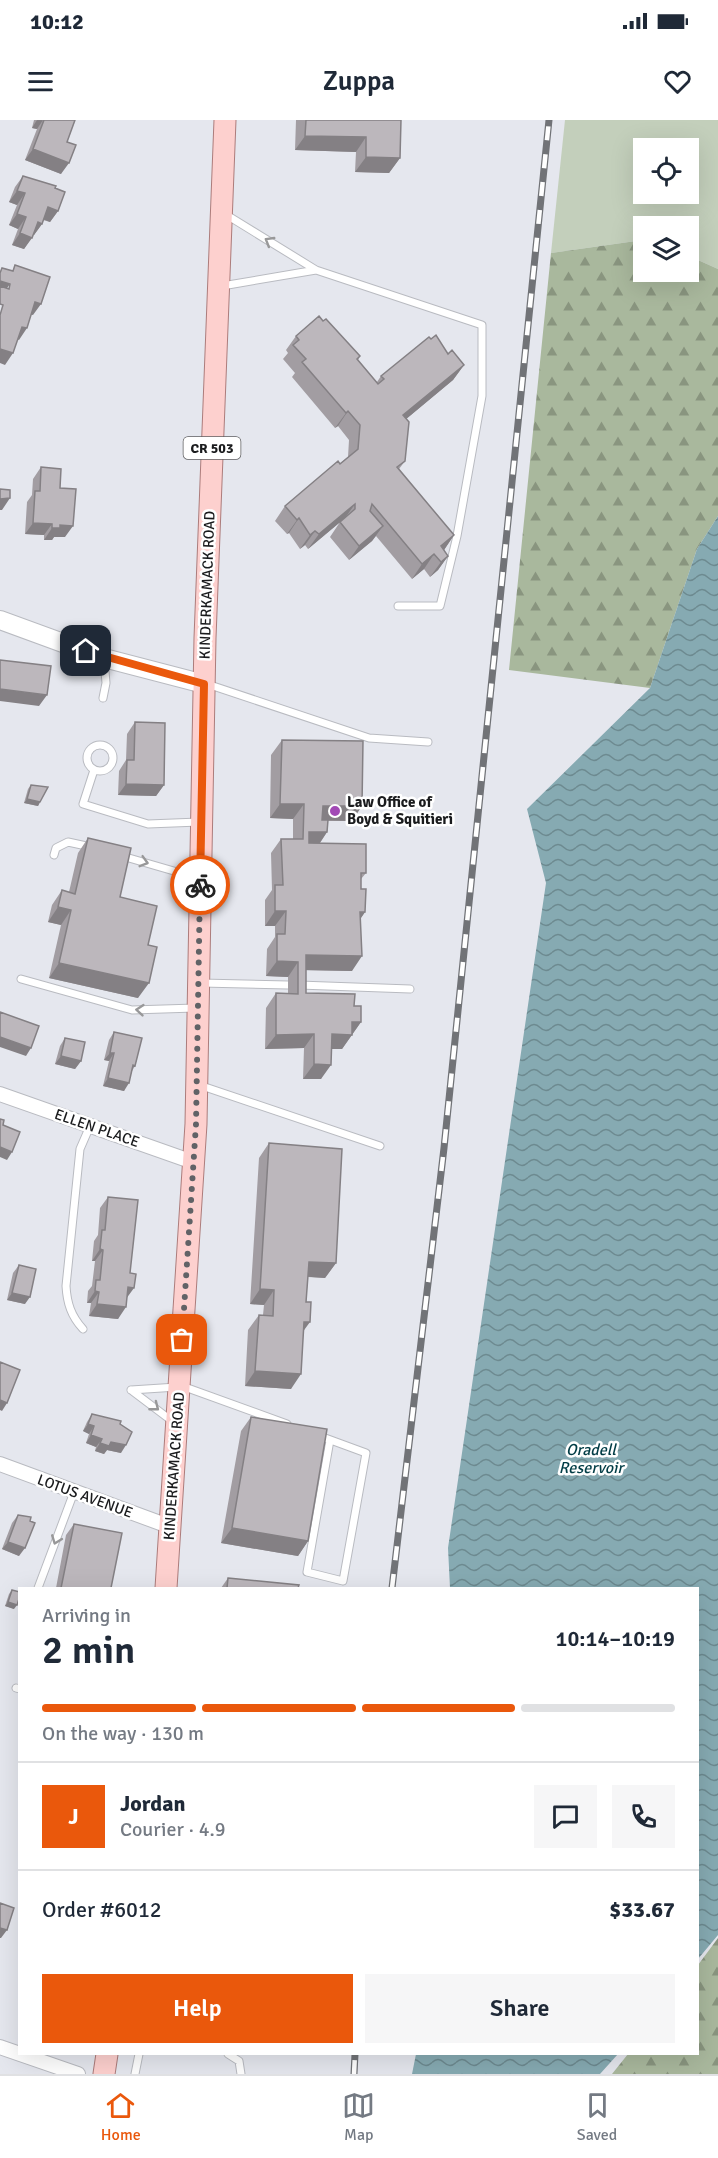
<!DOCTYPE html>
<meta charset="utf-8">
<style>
:root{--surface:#fff;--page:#f6f6f7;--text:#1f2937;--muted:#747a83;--line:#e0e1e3;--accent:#ea580c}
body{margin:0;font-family:Signika,sans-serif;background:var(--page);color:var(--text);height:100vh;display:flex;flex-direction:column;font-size:22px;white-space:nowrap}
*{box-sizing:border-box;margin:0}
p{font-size:20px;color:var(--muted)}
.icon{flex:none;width:33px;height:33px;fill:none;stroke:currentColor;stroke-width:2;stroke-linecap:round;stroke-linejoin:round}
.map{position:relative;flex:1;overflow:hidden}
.panel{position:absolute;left:18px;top:1467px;width:681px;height:468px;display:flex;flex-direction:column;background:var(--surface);border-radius:0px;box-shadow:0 6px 24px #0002}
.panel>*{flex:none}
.controls{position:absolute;left:633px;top:18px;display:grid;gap:12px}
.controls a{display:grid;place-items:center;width:66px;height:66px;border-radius:0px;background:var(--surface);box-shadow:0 6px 24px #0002;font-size:30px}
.pin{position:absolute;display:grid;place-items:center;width:51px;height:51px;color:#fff;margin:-26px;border-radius:12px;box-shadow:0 3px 9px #0006}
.courier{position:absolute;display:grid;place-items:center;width:60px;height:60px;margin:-30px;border:4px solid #ea580c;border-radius:50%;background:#fff;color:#222;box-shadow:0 2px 8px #0007}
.head em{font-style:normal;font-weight:600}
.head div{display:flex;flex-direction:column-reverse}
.head{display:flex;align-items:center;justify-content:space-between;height:102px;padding:0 24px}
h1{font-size:39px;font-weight:600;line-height:45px}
.bar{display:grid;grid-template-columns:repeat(4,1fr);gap:9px 6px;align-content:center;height:72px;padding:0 24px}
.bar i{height:8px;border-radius:4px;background:var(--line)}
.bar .current{background:var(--accent)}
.bar p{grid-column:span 4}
.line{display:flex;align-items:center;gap:15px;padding:0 24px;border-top:2px solid var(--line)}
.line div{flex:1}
.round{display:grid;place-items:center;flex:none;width:63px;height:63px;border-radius:0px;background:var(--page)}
.cta{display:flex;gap:12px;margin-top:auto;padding:12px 24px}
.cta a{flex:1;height:69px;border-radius:0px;background:var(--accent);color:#fff;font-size:24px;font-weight:600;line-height:69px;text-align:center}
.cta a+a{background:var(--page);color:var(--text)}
.status{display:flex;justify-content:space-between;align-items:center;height:42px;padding:0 30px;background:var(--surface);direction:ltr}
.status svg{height:16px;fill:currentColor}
header{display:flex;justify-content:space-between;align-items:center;height:78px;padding:0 24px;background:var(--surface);font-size:27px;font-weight:600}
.tabs{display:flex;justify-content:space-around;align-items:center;height:84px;border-top:2px solid var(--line);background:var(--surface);font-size:16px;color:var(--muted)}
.tabs a{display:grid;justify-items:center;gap:3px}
.tabs .current{color:var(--accent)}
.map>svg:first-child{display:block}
.grass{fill:#c3cfbb;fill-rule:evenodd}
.forest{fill:url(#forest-firs)}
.water{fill:url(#water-waves)}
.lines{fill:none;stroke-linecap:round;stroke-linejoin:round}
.lane-casing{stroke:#b9bbc1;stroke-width:9}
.street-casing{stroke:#b9bbc1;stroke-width:16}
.secondary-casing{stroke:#b9bbc1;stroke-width:20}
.primary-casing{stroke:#ac7c7b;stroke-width:23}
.lane{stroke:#fff;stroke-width:7}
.street{stroke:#fff;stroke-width:14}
.secondary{stroke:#fff;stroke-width:18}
.primary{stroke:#fdd0ce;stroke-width:21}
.rail-casing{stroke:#717377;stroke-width:7}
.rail{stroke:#fff;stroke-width:4.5;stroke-dasharray:14;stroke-linecap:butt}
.wall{fill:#a29da2}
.shaded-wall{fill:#848084}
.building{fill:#bcb7bc;stroke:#848084;stroke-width:1.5}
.oneway{stroke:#989899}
.done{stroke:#616266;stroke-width:6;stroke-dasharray:0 10.8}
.route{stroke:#ea580c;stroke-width:8}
.poi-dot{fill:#a249b5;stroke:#fff;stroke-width:2}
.labels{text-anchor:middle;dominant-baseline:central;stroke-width:5;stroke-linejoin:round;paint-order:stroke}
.shield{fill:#fff;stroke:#5f5f61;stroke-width:1.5}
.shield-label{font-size:14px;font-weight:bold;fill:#1a1b1d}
.street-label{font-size:15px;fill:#1a1b1d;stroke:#fff}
.poi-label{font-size:15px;font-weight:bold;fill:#1a1b1d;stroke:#fff;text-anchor:start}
.water-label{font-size:16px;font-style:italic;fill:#013c45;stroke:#fff}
</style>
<div class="status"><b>10:12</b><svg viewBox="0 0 49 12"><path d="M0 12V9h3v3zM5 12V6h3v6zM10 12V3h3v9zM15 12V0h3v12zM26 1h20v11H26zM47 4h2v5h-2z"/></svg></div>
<header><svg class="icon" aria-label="menu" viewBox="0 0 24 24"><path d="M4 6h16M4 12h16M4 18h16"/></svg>Zuppa<svg class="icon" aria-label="heart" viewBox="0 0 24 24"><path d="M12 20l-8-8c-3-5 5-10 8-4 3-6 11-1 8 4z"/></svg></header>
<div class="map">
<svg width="718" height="1954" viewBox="0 0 718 1954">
<defs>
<pattern id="forest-firs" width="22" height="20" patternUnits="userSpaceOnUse" patternTransform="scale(1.5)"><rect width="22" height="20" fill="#a9b89d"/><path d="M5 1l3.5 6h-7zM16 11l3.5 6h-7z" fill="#89957f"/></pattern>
<pattern id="water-waves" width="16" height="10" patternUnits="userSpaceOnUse" patternTransform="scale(1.5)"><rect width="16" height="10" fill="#86aab2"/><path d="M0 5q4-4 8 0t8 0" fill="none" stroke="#6d8a90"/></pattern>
</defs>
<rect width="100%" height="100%" fill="#e5e7ee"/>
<path class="grass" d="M565,0H718V149L689,136L688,106H644L643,120L551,133ZM644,28H688V74H644Z"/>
<path class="forest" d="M643,120L644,152H688L689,136L718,149V396L697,429L650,568L509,550L551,133Z
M718,1818V1954H612L628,1934H698V1845Z"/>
<path class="water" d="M718,396V1815L698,1839V1468H450L448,1428L546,763L527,689L650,568L697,429Z
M416,1934H618L600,1954H412Z"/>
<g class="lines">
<g class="lane-casing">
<path id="lane" d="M225,94L316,150L482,205V276L457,416L440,486H398
M222,166L316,150
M207,564L369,618L428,622
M103,578L106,563L104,540
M87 638a13 13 0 1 1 26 0a13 13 0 1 1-26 0Z
M94,650L83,684L148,704L199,702
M54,735L56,728L68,722L91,727
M122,736L198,758
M21,859L132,890L195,888
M201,863L288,865
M299,865L410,869
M199,965L380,1026
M83,1209C71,1196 67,1183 66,1166L80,1029L90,1006
M182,1266L287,1304
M131,1270L172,1301
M131,1270L177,1267
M317,1315L366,1333L343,1461L307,1452L330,1320
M38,1468L74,1372
M16,1568L20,1569
M228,1934L239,1941L241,1954
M135,1954L139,1934"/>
</g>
<g class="street-casing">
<path id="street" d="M0,974L193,1042
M0,1344L171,1407
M0,1927L78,1954"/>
</g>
<g class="secondary-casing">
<path id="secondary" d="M0,500L104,538L204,564"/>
</g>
<g class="primary-casing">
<path id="primary" d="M166,1468L196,1004L205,518L225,0
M104,1954L107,1934"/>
</g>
<use href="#lane" class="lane"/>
<use href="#street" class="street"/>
<use href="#secondary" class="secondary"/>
<use href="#primary" class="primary"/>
<g class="rail-casing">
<path id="rail" d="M392,1468L444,1028L549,0
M354,1954L355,1934"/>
</g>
<use href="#rail" class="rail"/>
</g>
<path class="wall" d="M34,0H75L67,22L61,54L25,40L37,9L32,8Z
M296,0H401L400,38L389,53L355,52L356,32L295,30Z
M23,56L55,68L58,91L50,102L43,100L42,104L34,115H33L24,129L12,125L18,109L9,105L17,85L9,82L15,67Z
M323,201L360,236L358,240L377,262L381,256L431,219L448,234L464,245L453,260L406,299L405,341L399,349L454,415L444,430L448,436L438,450L430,457L424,449L412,459L376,416L372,421L349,440L330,417L340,402L345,398L308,429L305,425L300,429L289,413L287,414L275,401L285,386L348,337L349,320L338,306L335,308L292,257L295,253L283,239L288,233L286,230L296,216Z
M41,347L60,368L65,417H54L52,420H44V415L25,414L27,382L32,375L33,359Z
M135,602L164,665L156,676L118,675L119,651L126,640L127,614Z
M282,620L352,701H328L327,712L320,723L366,753L361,759V769L365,792L360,799L352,851L306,850V873L354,886L361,902L342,929H332L321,959H303L304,928L265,929L266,888L276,873L288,874V857L266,856L267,829L275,817V806H265V780L272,770L271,733L281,719H293V699L270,698L271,635Z
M31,665L40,682L38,686L24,683L28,669Z
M88,718L120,777L148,825L138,878L49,858L61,805L48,802L52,785L62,770L69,772L78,733Z
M114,912L135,946L132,951L124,971L103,966L109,941L104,940L109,920Z
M65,918L81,941L75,949L55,944L60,926Z
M269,1023L336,1143L325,1158L308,1157L304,1211L291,1269L245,1266L248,1210L259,1195H263L264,1185L250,1184L259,1038Z
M108,1077L127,1178L118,1199L89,1196L91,1183H87L88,1171L92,1166L95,1141H92L94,1121L98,1115L100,1088Z
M19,1145L25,1184L7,1180L13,1153Z
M92,1294L120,1304L121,1333L107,1330L104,1334L95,1331L96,1327L86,1323L89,1314L83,1311L87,1302Z
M251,1297L308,1421L298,1436L221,1423L241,1311Z
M18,1395L30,1401L19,1436L2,1429L12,1403Z
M74,1404L111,1468H56L66,1415Z
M228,1458L298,1468H221Z
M12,1470L14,1489L5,1486L9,1474Z"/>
<path class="shaded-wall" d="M37,0H43L37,9L32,8Z
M305,16L366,17L356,32L295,30Z
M33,29L69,43L61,54L25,40Z
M366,37L400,38L389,53L355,52Z
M17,71L25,73L17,85L9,82Z
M48,87L58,91L50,102L40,98Z
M17,94L26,97L18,109L9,105Z
M38,102L42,104L34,115L30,114Z
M20,113L32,118L24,129L12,125Z
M0,161L10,164L2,175H0Z
M35,182L41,184L33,195L27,194Z
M22,207L27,208L19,220L14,218Z
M0,229L13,233L5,245L0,243Z
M464,245L453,260L393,310L403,295Z
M348,291L338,306L335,308L346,293Z
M10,378L2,390H0V379Z
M355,384L345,398L308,429L319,414Z
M299,398L289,413L287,414L297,400Z
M33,403L52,404L44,415L25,414Z
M60,405L73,406L65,417H54L52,420H44L52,408Z
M383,406L372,421L349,440L359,426Z
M315,411L305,425L300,429L310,415Z
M454,415L444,430L441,426Z
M434,434L424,449L412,459L422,444Z
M448,436L438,450L430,457L441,442Z
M0,569L47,575L39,586L0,581Z
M126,664L164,665L156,676L118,675Z
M27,679L40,682L38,686L24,683Z
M280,684H304L293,699L270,698Z
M323,686H362L352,701L312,700Z
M309,712H327L317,727L299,726Z
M58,787L71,790L61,805L48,802Z
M275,791H286L275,806H265Z
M360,792H365L355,807Z
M306,835L362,836L352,851L298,850Z
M277,841L298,842L288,857L266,856Z
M59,843L149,863L138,878L49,858Z
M352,902H361L342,929H322L332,914Z
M314,914L304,928L265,929L276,915Z
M0,917L31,928L26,936L0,927Z
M110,933H114L109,941L104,940Z
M61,936L81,941L75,949L55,944Z
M314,944L331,945L321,959H303Z
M108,958L129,963L124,971L103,966Z
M0,1027L12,1032L7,1040L0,1037Z
M100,1129L103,1130L95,1141H92Z
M309,1142L336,1143L325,1158L298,1156Z
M128,1167L134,1168L126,1179Z
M260,1169L274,1170L264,1185L250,1184Z
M95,1171L99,1172L91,1183H87Z
M12,1173L30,1177L25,1184L7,1180Z
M97,1184L126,1187L118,1199L89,1196Z
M304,1202H310L299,1217Z
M255,1251L301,1254L291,1269L245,1266Z
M0,1280L7,1283L2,1291L0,1290Z
M88,1304L94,1306L89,1314L83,1311Z
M91,1315L102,1319L96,1327L86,1323Z
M111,1322L126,1325L121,1333L107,1330L104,1334L95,1331L100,1323Z
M232,1408L308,1421L298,1436L221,1423Z
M8,1422L25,1428L19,1436L2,1429Z
M8,1482L17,1485L14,1489L5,1486Z
M0,1808L7,1810L1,1818H0Z"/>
<path class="building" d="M44,0H75L67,22L76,25L69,43L33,29Z
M306,0H401L400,38L366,37V17L305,16Z
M23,56L56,66L55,68L65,72L58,91L48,87L42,104L38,102L32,118L20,113L26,97L17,94L25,73L17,71Z
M15,145L50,157L41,184L35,182L27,208L22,207L13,233L0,229V195L3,185L0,184V166L9,169L10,164L0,161V153L2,148L13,151Z
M319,196L323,201L326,199L360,236L357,239L378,264L384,259L381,256L429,217L431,219L436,215L448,234L452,230L464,245L403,295L409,302L405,341L397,347L454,415L441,426L448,436L441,442L434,434L422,444L372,384L370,391L383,406L359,426L340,402L355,389V384L319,414L315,411L310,415L299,398L297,400L285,386L338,341L340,344L358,329L360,305L348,291L346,293L302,242L306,239L293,225L299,220L296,216Z
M41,347L61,349L60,368L76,369L73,406L60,405V408H52V404L33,403L35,371H40Z
M0,369L10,370V378L0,379Z
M0,540L51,546L47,575L0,569Z
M135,602L165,603L164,665L126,664L127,640H134Z
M282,620L363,621L362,686H323L322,700H328L327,712H309V723L366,724V753H361V769H366L365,792H360L362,836L306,835V873L355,874L354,886H361V902H352V915L332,914L331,945L314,944V914L276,915V873L298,874V842L277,841V814H285L286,791H275V765H283L281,719H303L304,684H280Z
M31,665L48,667L40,682L27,679Z
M88,718L131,728L120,777L157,786L148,825L157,827L149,863L59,843L71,790L58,787L62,770L75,774Z
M0,892L39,906L31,928L0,917Z
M114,912L142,918L135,946L133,945L129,963L108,958L114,933H110Z
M65,918L85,922L81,941L61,936Z
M0,999L4,1000L3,1005L20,1012L12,1032L0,1027Z
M269,1023L342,1029L336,1143L309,1142L306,1182H311L310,1202H304L301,1254L255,1251L259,1195L273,1196L274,1170L260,1169Z
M108,1077L138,1080L130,1153L136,1154L134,1168L128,1167L126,1187L97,1184L99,1172L95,1171L96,1160H100L103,1130L100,1129L102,1110H105Z
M19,1145L36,1149L30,1177L12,1173Z
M0,1242L20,1250L7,1283L0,1280Z
M92,1294L121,1301L120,1304L132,1312L126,1325L111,1322L109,1326L100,1323L102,1319L91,1315L94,1306L88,1304Z
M251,1297L327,1309L308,1421L232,1408Z
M18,1395L31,1397L30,1401L35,1403L25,1428L8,1422Z
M74,1404L122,1413L111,1468H61Z
M228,1458L299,1465L298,1468H227Z
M12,1470L20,1472V1476L17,1485L8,1482Z
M0,1783L14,1788L7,1810L0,1808Z"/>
<defs><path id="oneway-chevron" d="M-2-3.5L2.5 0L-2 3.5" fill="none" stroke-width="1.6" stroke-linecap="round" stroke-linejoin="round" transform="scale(1.5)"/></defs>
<g class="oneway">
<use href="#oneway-chevron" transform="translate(269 121) rotate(-149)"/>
<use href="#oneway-chevron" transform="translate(144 742) rotate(16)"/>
<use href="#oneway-chevron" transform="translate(140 890) rotate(-175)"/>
<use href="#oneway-chevron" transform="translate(155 1287) rotate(38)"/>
<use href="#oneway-chevron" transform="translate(56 1420) rotate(111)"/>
</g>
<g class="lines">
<path class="done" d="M182,1220L196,1004L200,765"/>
<path class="route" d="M86,531L204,564L200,765"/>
</g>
<circle class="poi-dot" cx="335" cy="691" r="6"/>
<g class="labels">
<rect class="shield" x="183.5" y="317" width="57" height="22" rx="4.5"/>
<g class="shield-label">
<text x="212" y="328">CR 503</text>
</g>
<g class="street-label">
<text transform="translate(207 465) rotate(-88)">KINDERKAMACK ROAD</text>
<text transform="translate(97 1008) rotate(19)">ELLEN PLACE</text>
<text transform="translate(174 1346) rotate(-86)">KINDERKAMACK ROAD</text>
<text transform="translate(85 1376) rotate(20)">LOTUS AVENUE</text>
</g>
<g class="poi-label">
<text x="347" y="682">Law Office of<tspan x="347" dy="17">Boyd &amp; Squitieri</tspan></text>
</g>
<g class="water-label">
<text x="591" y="1330">Oradell<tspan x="591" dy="18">Reservoir</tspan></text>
</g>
</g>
</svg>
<div class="controls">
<a><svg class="icon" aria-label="locate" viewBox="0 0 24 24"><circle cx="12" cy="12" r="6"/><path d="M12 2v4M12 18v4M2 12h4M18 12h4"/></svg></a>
<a><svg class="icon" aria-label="layers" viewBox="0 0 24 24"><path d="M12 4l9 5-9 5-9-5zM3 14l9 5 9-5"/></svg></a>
</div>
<div class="pin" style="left:182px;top:1220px;background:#ea580c"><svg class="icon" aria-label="bag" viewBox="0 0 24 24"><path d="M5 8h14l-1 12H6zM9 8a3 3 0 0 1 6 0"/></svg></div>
<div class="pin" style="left:86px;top:531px;background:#1f2937"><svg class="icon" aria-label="home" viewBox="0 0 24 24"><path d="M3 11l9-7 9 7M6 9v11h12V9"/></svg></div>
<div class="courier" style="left:200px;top:765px"><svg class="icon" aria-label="bike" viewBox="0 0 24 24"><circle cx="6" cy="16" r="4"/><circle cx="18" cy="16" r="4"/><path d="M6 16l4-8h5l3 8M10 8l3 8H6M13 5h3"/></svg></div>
<section class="panel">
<div class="head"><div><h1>2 min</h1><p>Arriving in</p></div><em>10:14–10:19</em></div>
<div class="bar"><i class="current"></i><i class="current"></i><i class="current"></i><i></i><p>On the way · 130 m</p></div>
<div class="line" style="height:108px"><b class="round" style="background:var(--accent);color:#fff">J</b><div><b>Jordan</b><p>Courier · 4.9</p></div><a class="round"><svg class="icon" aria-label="chat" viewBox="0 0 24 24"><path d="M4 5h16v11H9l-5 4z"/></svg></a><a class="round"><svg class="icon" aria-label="phone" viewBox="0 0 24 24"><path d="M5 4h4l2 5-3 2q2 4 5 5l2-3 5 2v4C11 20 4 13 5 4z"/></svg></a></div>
<div class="line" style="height:78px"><div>Order #6012</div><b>$33.67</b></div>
<div class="cta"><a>Help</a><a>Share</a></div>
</section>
</div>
<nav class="tabs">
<a class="current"><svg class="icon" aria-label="home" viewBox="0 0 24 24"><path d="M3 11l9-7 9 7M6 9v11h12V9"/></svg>Home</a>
<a><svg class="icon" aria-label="map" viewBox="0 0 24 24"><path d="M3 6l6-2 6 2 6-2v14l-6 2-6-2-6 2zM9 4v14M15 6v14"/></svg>Map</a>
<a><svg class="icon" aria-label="saved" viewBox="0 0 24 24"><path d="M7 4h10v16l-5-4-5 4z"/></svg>Saved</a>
</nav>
